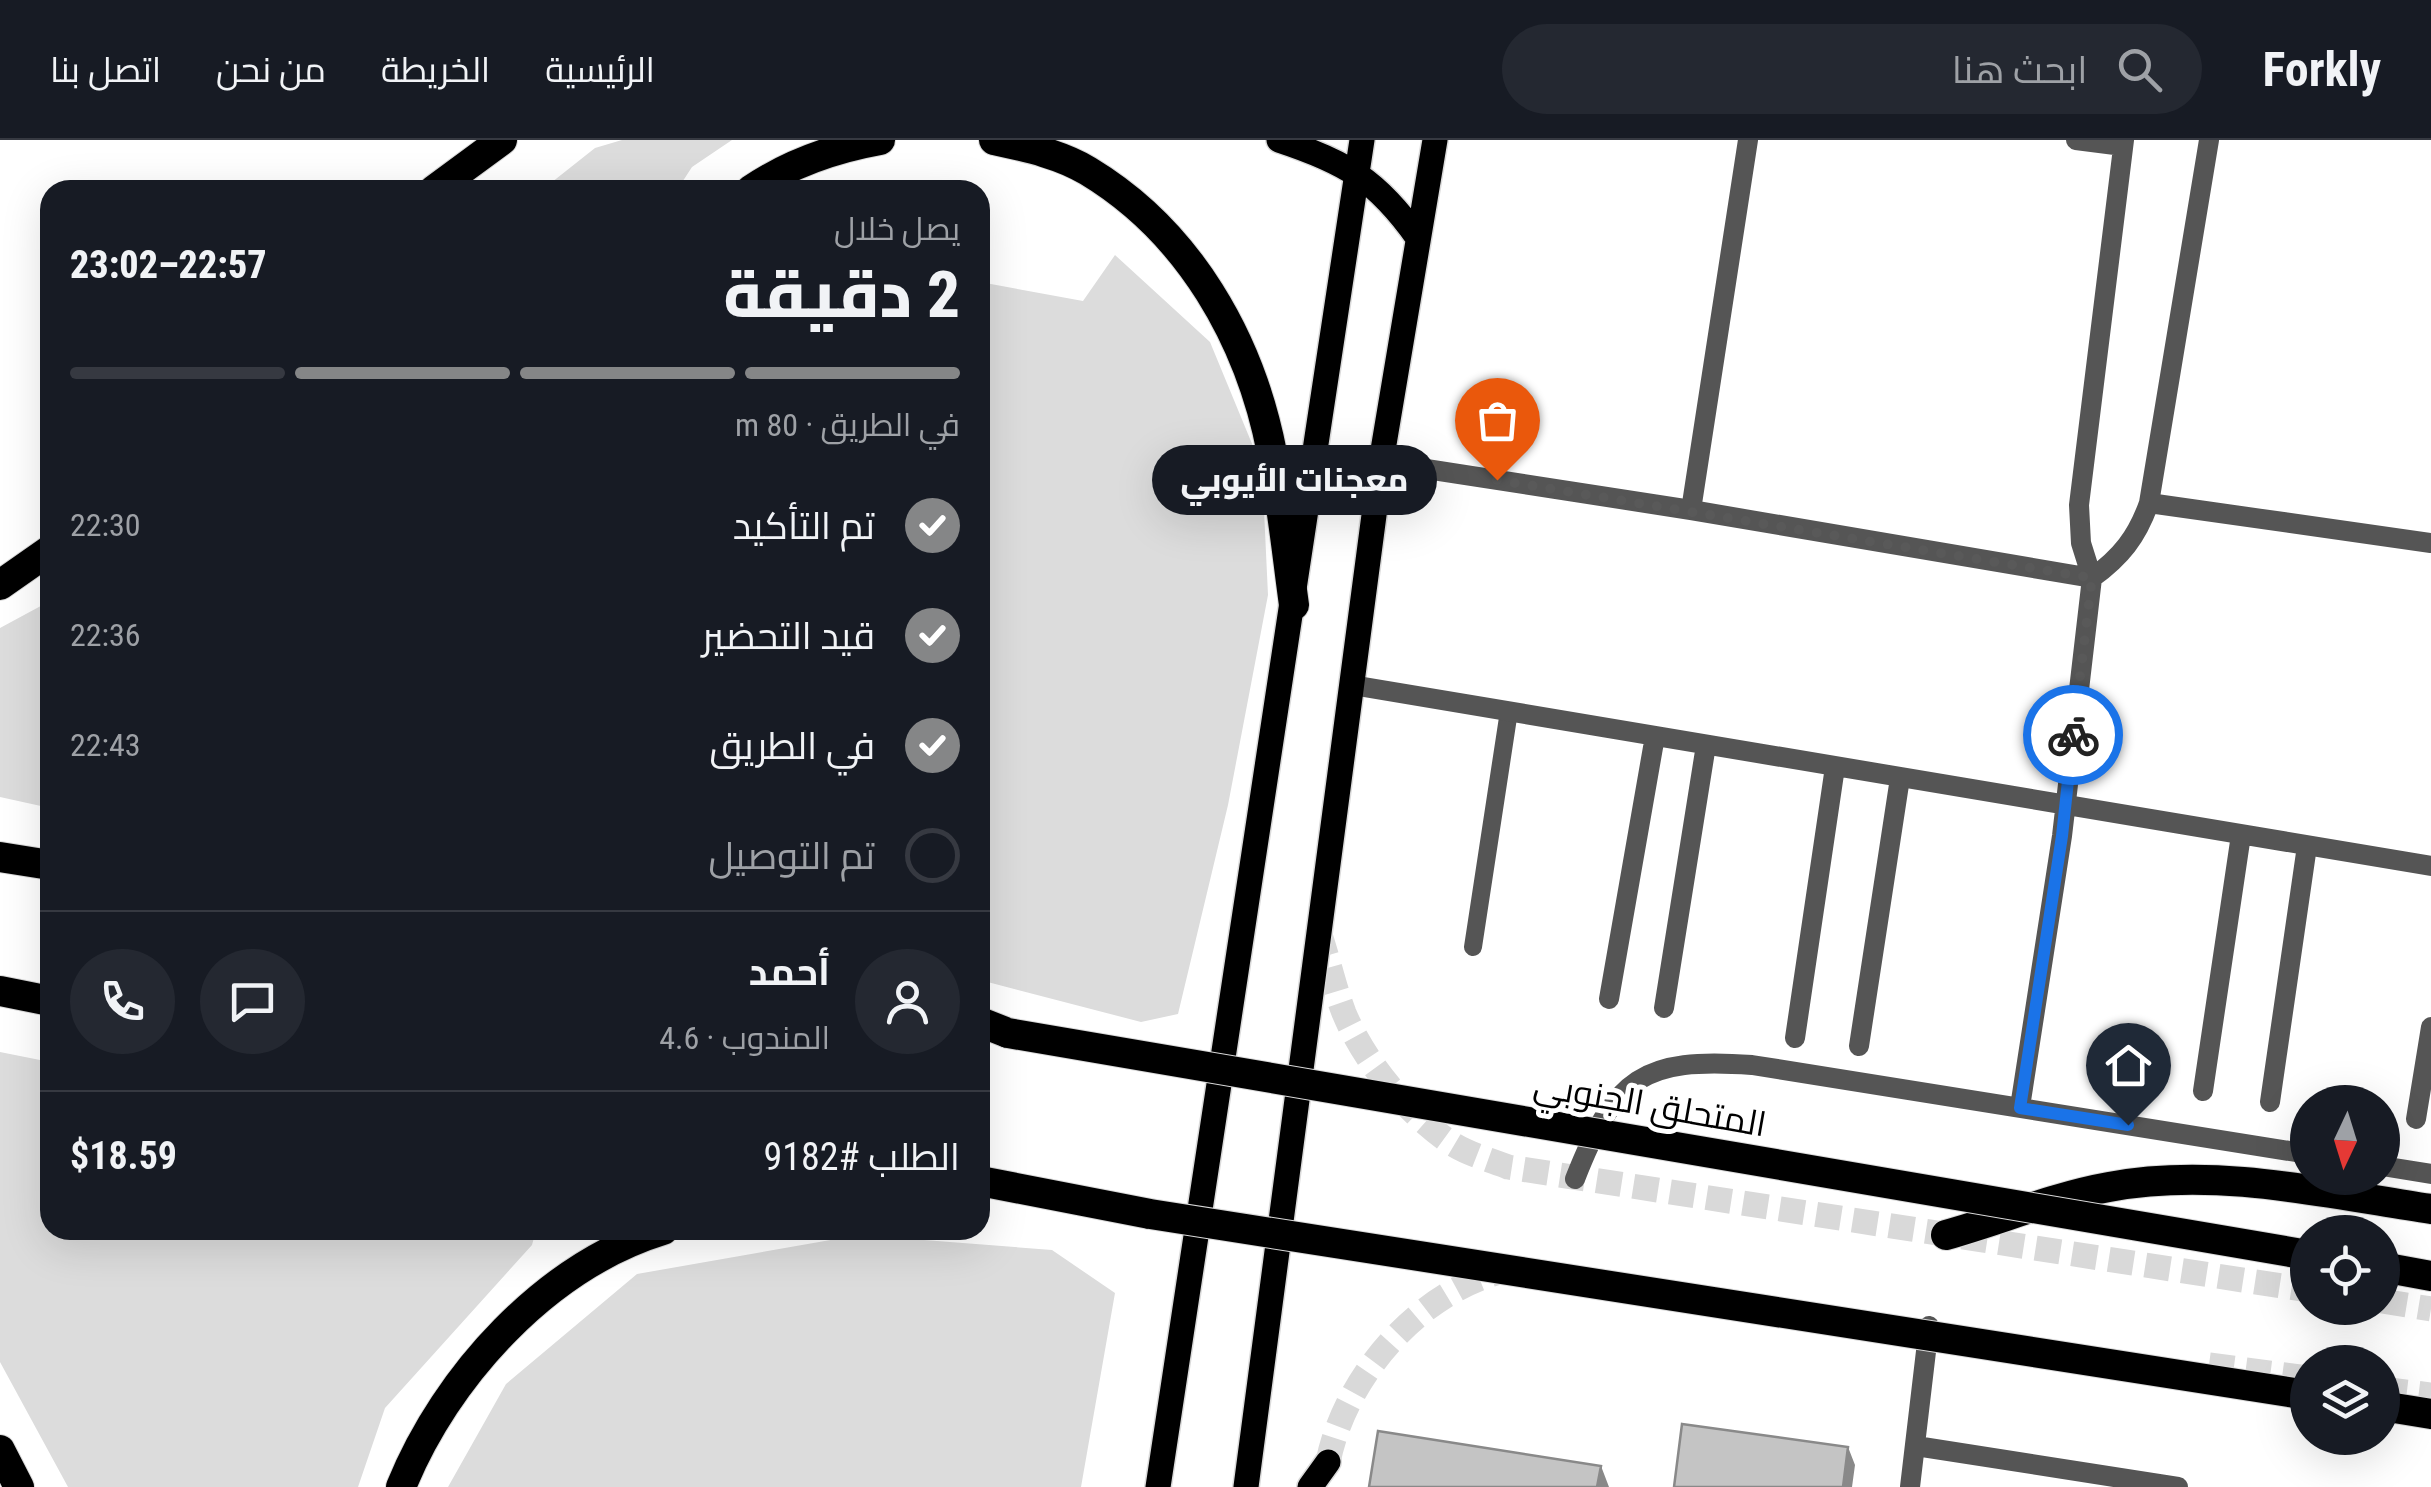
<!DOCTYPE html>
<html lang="ar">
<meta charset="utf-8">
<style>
:root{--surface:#171b24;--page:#242831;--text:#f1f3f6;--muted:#9ea1a6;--line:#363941;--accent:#858687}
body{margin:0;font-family:"Roboto Condensed",Cairo,sans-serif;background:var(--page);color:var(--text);direction:rtl;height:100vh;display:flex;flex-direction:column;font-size:38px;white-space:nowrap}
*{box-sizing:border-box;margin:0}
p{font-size:32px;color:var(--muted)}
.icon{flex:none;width:55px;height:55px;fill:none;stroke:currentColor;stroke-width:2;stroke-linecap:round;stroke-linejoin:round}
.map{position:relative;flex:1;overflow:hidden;direction:ltr}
.details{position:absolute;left:40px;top:40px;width:950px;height:1060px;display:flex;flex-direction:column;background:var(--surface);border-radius:30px;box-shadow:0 10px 40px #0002;direction:rtl}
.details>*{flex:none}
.needle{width:65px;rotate:184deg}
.fabs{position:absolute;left:2290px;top:945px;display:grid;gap:20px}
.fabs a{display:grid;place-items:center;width:110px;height:110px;border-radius:50%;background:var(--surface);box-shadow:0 10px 40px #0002;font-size:50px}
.pin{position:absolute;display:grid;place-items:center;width:85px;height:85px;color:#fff;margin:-102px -42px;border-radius:50% 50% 50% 0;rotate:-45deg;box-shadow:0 0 10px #0007}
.pin .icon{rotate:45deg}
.courier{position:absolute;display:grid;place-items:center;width:100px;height:100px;margin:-50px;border:8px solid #1a73e8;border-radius:50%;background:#fff;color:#222;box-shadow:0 2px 12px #0007}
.bubble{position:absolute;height:70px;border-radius:35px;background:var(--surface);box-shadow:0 10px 40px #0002;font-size:32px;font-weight:800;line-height:70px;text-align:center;direction:rtl}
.overview em{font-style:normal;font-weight:800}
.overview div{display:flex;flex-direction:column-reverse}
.overview{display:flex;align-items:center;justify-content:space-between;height:170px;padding:0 30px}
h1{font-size:65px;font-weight:800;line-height:75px}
.bar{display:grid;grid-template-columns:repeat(4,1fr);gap:15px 10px;align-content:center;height:120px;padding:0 30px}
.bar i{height:12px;border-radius:8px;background:var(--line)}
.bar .active{background:var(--accent)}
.bar p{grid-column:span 4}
.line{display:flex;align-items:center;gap:25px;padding:0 30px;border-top:2px solid var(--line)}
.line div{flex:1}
.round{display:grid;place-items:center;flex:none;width:105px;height:105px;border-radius:52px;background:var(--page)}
ol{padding:0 30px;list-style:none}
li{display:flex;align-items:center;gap:30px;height:110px}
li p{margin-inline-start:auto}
li .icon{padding:10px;border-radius:50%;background:var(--accent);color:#fff;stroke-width:4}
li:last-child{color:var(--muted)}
li i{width:55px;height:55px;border:5px solid var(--line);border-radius:50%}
header{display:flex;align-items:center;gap:60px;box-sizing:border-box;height:140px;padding:0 50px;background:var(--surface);border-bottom:2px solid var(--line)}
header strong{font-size:48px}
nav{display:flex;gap:55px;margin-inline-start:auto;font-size:35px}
.search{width:700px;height:90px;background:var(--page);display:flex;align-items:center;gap:25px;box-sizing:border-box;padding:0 35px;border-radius:55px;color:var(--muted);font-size:38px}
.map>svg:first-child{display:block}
.green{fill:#dcdcdc}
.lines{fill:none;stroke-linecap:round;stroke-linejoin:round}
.primary-tunnel{stroke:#d9d9d9;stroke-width:25;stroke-dasharray:25 12;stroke-linecap:butt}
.primary-casing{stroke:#dbdbdb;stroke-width:28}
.highway-casing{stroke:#dbdbdb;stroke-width:32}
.lane{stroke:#555;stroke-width:18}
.street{stroke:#555;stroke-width:20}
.primary{stroke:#000;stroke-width:25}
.highway{stroke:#000;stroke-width:30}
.highway-bridge-casing{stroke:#dbdbdb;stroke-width:32;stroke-linecap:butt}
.highway-bridge{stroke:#000;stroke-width:30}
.shaded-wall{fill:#898989}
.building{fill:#c4c4c4;stroke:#898989;stroke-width:2.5}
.done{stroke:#595959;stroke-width:10;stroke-dasharray:0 18}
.route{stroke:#1a73e8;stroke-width:12}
.labels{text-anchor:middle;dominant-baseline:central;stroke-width:10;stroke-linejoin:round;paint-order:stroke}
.street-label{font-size:35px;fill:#000;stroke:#fff}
</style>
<header>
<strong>Forkly</strong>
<div class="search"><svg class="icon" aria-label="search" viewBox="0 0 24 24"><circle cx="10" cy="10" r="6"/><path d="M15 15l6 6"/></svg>ابحث هنا</div>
<nav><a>الرئيسية</a><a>الخريطة</a><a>من نحن</a><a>اتصل بنا</a></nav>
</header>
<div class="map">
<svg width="2431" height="1347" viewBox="0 0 2431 1347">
<rect width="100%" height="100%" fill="#fff"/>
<path class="green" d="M622,0H732L692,27L677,50H542L595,8Z
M1115,115L1210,202L1262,328L1268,455L1228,665L1178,874L1141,882L980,840V142L1083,161Z
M50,461V668L0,657V488Z
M0,912L50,922V1090H536L532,1105L385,1268L358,1347H68L0,1222Z
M859,1095L1052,1110L1115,1153L1081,1347H448L506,1244L637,1134Z"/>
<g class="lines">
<path class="primary-tunnel" d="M1319,792C1328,818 1334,847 1344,873C1365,923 1407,973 1451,1003C1468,1014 1490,1020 1508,1027L2308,1150
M2382,1161L2431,1169
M2209,1225L2308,1238
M2382,1249L2431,1255
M1328,1322C1345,1236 1420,1150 1507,1130"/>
<g class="primary-casing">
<path id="primary" d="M1279,0C1346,22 1377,40 1418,98
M1158,1347L1362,0
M1246,1347L1381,322L1435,0
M1310,1347L1328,1322"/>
</g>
<g class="highway-casing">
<path id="highway" d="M994,0C1026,7 1060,14 1088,31C1189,92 1250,199 1272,313C1282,363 1287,414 1294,465
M434,50L502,0
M751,50C789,24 835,8 880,0
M0,445L50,410
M0,717L50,725
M0,851L50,861
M980,882L1008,893
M980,1041L1150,1074
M1946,1095C2000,1080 2053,1057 2109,1047C2215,1027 2326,1053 2431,1069
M2382,1127L2431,1136
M2382,1266L2431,1274
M0,1310L19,1347
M401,1347C446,1236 546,1126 663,1090"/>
</g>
<path class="lane" d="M1473,807L1509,571"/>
<path class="street" d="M2076,0L2123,6
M1381,322L1691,370L2092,438C2121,417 2137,397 2149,363L2209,0
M2149,363L2431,403
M1691,370L1748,0
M1352,545L2431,726
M1609,859L1655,596
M1664,868L1706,605
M1795,898L1835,627
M1859,906L1900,638
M2203,951L2241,695
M2270,962L2307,706
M2020,967L2062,696L2092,438L2081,403L2079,365L2124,0
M2416,979L2431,887
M2382,1026L2431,1034
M1575,1039C1615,937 1643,917 1752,925L2308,1014
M1916,1306L2178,1347
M1910,1347L1929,1186"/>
<use href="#primary" class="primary"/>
<use href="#highway" class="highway"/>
<g class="highway-bridge-casing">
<path id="highway-bridge" d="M1008,893L2308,1115
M1150,1074L2308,1255"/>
</g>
<use href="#highway-bridge" class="highway-bridge"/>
</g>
<path class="shaded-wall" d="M1848,1307L1855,1325L1852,1347H1843Z
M1601,1326L1609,1347H1597Z"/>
<path class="building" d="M1682,1284L1848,1307L1843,1347H1674Z
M1378,1291L1601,1326L1597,1347H1369Z"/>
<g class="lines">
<path class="done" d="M1497,340L2092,438L2073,595"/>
<path class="route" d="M2073,595L2062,696L2020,968L2128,985"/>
</g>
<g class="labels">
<g class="street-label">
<text transform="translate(1650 965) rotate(10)">المتحلق الجنوبي</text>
</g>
</g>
</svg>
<div class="fabs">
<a><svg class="needle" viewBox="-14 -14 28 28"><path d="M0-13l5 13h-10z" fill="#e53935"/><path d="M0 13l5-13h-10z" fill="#9ea1a6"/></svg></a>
<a><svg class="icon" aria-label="locate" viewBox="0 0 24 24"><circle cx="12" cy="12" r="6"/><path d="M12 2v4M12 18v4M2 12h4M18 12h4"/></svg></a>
<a><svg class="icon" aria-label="layers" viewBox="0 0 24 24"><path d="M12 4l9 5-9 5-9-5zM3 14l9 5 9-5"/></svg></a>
</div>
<div class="pin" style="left:1497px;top:340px;background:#ea580c"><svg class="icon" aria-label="bag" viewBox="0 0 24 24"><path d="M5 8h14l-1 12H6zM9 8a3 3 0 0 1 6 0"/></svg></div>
<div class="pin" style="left:2128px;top:985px;background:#1f2937"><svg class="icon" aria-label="home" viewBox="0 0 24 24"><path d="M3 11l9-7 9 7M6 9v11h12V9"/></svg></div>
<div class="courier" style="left:2073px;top:595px"><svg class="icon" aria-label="bike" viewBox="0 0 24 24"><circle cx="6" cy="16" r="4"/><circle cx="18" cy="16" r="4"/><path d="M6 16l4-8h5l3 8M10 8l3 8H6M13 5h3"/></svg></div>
<div class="bubble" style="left:1152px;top:305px;width:285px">معجنات الأيوبي</div>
<section class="details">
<div class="overview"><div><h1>2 دقيقة</h1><p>يصل خلال</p></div><em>22:57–23:02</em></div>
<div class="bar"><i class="active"></i><i class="active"></i><i class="active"></i><i></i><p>في الطريق · 80 m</p></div>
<ol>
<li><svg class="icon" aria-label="check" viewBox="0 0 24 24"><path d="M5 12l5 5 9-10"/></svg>تم التأكيد<p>22:30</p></li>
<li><svg class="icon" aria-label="check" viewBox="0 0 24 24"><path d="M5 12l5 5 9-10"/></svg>قيد التحضير<p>22:36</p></li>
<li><svg class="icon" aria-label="check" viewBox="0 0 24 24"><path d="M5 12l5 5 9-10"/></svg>في الطريق<p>22:43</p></li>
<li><i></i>تم التوصيل</li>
</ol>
<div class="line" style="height:180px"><a class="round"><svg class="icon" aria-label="person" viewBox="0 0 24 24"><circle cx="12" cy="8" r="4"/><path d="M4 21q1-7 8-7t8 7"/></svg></a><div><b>أحمد</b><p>المندوب · 4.6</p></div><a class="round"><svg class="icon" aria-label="chat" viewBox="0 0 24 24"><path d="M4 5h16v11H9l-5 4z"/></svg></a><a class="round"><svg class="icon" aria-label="phone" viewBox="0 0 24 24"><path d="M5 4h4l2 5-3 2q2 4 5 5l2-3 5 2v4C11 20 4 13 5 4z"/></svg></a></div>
<div class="line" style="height:130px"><div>الطلب #9182</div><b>$18.59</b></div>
</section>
</div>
